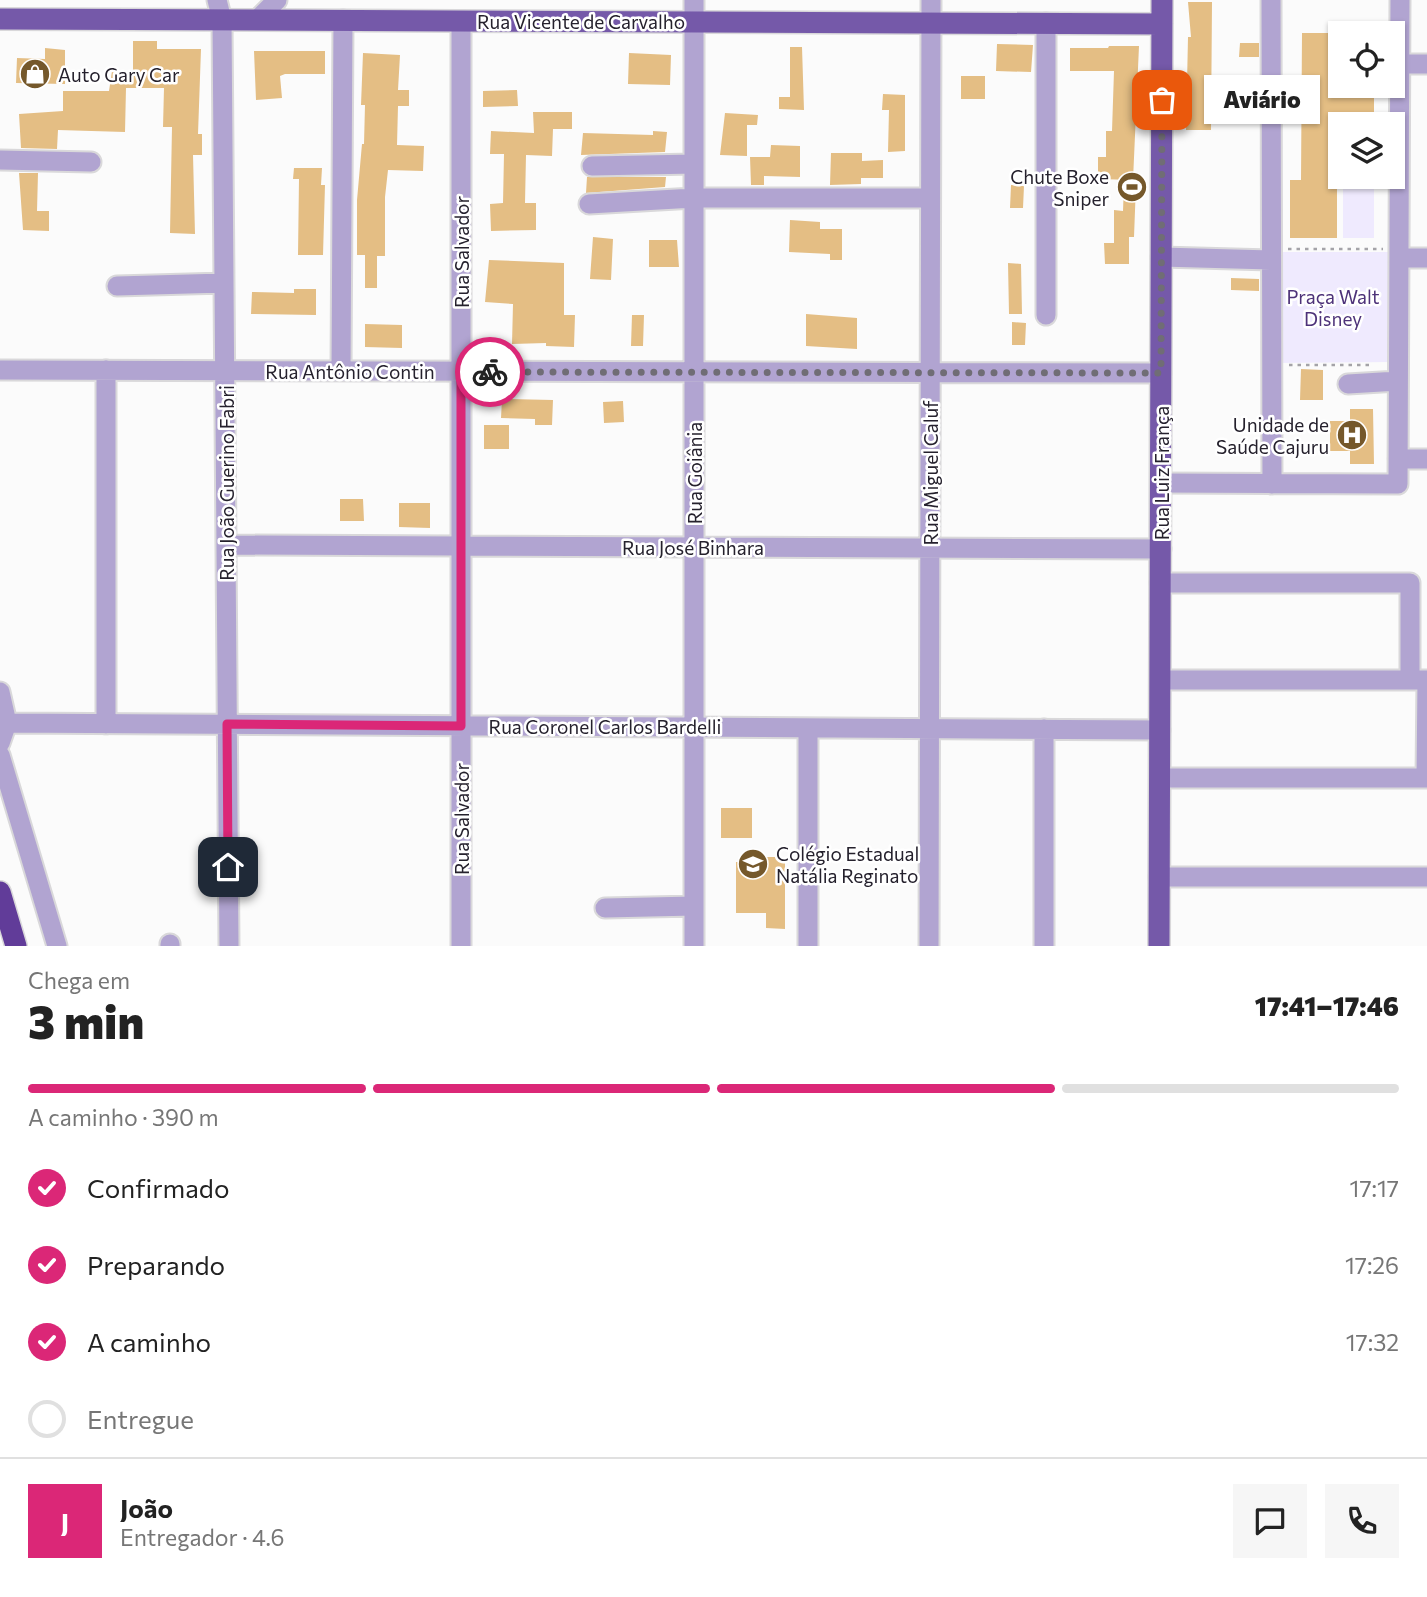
<!DOCTYPE html>
<html lang="pt">
<meta charset="utf-8">
<style>
:root{--surface:#fff;--page:#f6f6f6;--text:#222;--muted:#767676;--line:#e0e0e0;--accent:#db2777}
body{margin:0;font-family:Commissioner,sans-serif;background:var(--page);color:var(--text);height:100vh;display:flex;flex-direction:column;font-size:26px;white-space:nowrap}
*{box-sizing:border-box;margin:0}
p{font-size:23px;color:var(--muted)}
.icon{flex:none;width:38px;height:38px;fill:none;stroke:currentColor;stroke-width:2;stroke-linecap:round;stroke-linejoin:round}
.map{position:relative;height:946px;overflow:hidden}
.side{display:flex;flex-direction:column;background:var(--surface);flex:1}
.side>*{flex:none}
.controls{position:absolute;left:1328px;top:21px;display:grid;gap:14px}
.controls a{display:grid;place-items:center;width:77px;height:77px;border-radius:0px;background:var(--surface);box-shadow:0 2px 5px #0004;font-size:35px}
.pin{position:absolute;display:grid;place-items:center;width:60px;height:60px;color:#fff;margin:-30px;border-radius:14px;box-shadow:0 4px 10px #0006}
.courier{position:absolute;display:grid;place-items:center;width:70px;height:70px;margin:-35px;border:5px solid #db2777;border-radius:50%;background:#fff;color:#222;box-shadow:0 2px 9px #0007}
.bubble{position:absolute;height:49px;border-radius:0px;background:var(--surface);box-shadow:0 2px 5px #0004;font-size:23px;font-weight:800;line-height:49px;text-align:center}
.overview em{font-style:normal;font-weight:800}
.overview div{display:flex;flex-direction:column-reverse}
.overview{display:flex;align-items:center;justify-content:space-between;height:119px;padding:0 28px}
h1{font-size:46px;font-weight:800;line-height:52px}
.bar{display:grid;grid-template-columns:repeat(4,1fr);gap:10px 7px;align-content:center;height:84px;padding:0 28px}
.bar i{height:9px;border-radius:5px;background:var(--line)}
.bar .on{background:var(--accent)}
.bar p{grid-column:span 4}
.line{display:flex;align-items:center;gap:18px;padding:0 28px;border-top:2px solid var(--line)}
.line div{flex:1}
.round{display:grid;place-items:center;flex:none;width:74px;height:74px;border-radius:0px;background:var(--page)}
ol{padding:0 28px;list-style:none}
li{display:flex;align-items:center;gap:21px;height:77px}
li p{margin-inline-start:auto}
li .icon{padding:7px;border-radius:50%;background:var(--accent);color:#fff;stroke-width:4}
li:last-child{color:var(--muted)}
li i{width:38px;height:38px;border:4px solid var(--line);border-radius:50%}
.map>svg:first-child{display:block}
.green{fill:#efeafe}
.building{fill:#e4be84}
.lines{fill:none;stroke-linecap:round;stroke-linejoin:round}
.minor-casing{stroke:#d9d8da;stroke-width:23}
.major-casing{stroke:#d9d8da;stroke-width:24}
.highway-casing{stroke:#d9d8da;stroke-width:24}
.path{stroke:#a4a3a8;stroke-width:2.5;stroke-dasharray:3.5 5;stroke-linecap:butt}
.minor{stroke:#b1a4d1;stroke-width:19}
.major{stroke:#7559a9;stroke-width:21}
.highway{stroke:#613c99;stroke-width:21}
.done{stroke:#706d75;stroke-width:7;stroke-dasharray:0 12.6}
.route{stroke:#db2777;stroke-width:9}
.labels{text-anchor:middle;dominant-baseline:central;stroke-width:5;stroke-linejoin:round;paint-order:stroke}
.street-label{font-size:19px;fill:#25212d;stroke:#fff}
.poi-label{font-size:19px;fill:#25212d;stroke:#fff;text-anchor:start}
.park-label{font-size:19px;fill:#4d3279;stroke:#fff}
</style>
<div class="map">
<svg width="1427" height="946" viewBox="0 0 1427 946">
<rect width="100%" height="100%" fill="#fbfbfb"/>
<path class="green" d="M1343,180H1374V238H1343Z
M1273,252H1392L1393,362L1274,363Z"/>
<path class="building" d="M1188,2H1212L1211,130H1186L1188,37H1191Z
M1302,33H1331V67H1340V86H1374V124L1331,127V180H1337V238H1290V180H1301Z
M133,41H157V49H201L198,134H202V155H193L195,234L170,233L172,127H163L164,88H126L125,132L58,130L57,149L21,148L19,114L63,111V91H109L112,71L133,72Z
M1240,43H1259V57H1239Z
M997,44L1033,45L1031,72L996,71Z
M1109,46H1139L1133,180L1098,179V157H1106V131H1112L1114,71H1070V48H1108Z
M790,47H802L804,110L779,109V97H790Z
M45,48L65,50V84L16,83L17,58L45,59Z
M254,51H325V74H285L280,76L282,98L256,100Z
M363,53L400,55L398,90H409V106H398L397,145L424,146L423,171L388,170L385,197V256H377V288H365V255H357V200L362,144H364L365,105H361Z
M629,53L671,55L670,85L628,84Z
M961,76H985V99H961Z
M517,90L518,106L483,107V91Z
M883,94L905,95V151L888,152L889,110H882Z
M1237,98H1259V113H1237Z
M533,112H572V129H553L552,156L526,155L525,203H536V230L491,231L490,204L503,203L504,154H490L491,131L534,133Z
M725,113L758,115L757,125H747V156L720,155Z
M653,131L667,132L665,152L581,155L583,133L653,135Z
M771,145L800,146V177L764,176V185H751L750,157H770Z
M831,153H862V161L883,160V178H861V184L830,185Z
M294,168H322L321,185H325L323,255H298L299,179H293Z
M19,173H38L37,211H49V231L23,230Z
M587,177H666L665,187L586,193Z
M1124,183L1136,184L1134,237H1129V264H1105L1104,243H1114V210L1123,211Z
M1011,185L1024,186L1023,208H1010Z
M790,220L820,222V229H842V260H830V254L789,252Z
M593,237L613,239L611,280L590,279Z
M649,240H677L679,267H649Z
M489,260L564,263V315H575L574,347L546,346V343L512,344L513,304L485,302Z
M1008,263L1021,264L1022,314H1009Z
M1231,278L1259,279V291L1231,290Z
M294,289H316V315L251,314L252,292L294,293Z
M806,314L857,318V349L806,346Z
M632,315H644L643,346H631Z
M1012,322L1026,323L1025,345H1012Z
M365,324L402,325V348L365,347Z
M1301,369L1323,370V400H1300Z
M502,399L553,400L552,425H535V419L501,418Z
M623,401L624,422L604,423L603,402Z
M1350,409H1373L1374,464H1350V451H1330V421H1350Z
M484,425H509V449H484Z
M340,499H363L364,521H340Z
M399,503H430V528L399,527Z
M721,808H752V838H721Z
M766,857H785V929L766,928V913H736V862H766Z"/>
<g class="lines">
<g class="minor-casing">
<path id="minor" d="M217,0L222,20L229,946
M694,0V946
M1271,0L1272,484
M257,20L277,0
M1400,64H1427
M0,160L91,162
M592,166L694,164
M589,204L694,198H930
M1161,257L1271,260
M1399,258H1427
M117,286L224,283
M1046,315V23
M0,370L1161,373
M106,370V724
M341,371L343,20
M1348,384L1398,381
M1398,459H1427
M1161,483L1398,484L1400,0
M226,545L1161,549
M1160,583H1410V680
M1160,680H1427
M0,692L7,723L0,743
M7,723L1160,730
M808,728V946
M1044,729V946
M0,755L57,946
M1160,778H1427
M1426,778L1427,680
M1159,877H1427
M605,908L694,906
M170,944V946
M461,946V21
M929,946L931,0"/>
</g>
<g class="major-casing">
<path id="major" d="M0,19L1162,24
M1159,946L1162,0"/>
</g>
<g class="highway-casing">
<path id="highway" d="M0,892L16,946"/>
</g>
<path class="path" d="M1288,249H1383
M1289,365H1370"/>
<use href="#minor" class="minor"/>
<use href="#major" class="major"/>
<use href="#highway" class="highway"/>
</g>
<g class="lines">
<path class="done" d="M490,372L1161,373L1162,100"/>
<path class="route" d="M228,867L227,724L461,726V371L490,372"/>
</g>
<defs>
<g id="shop-disc" transform="scale(1.575)"><circle r="9.5" fill="#75582b" stroke="#fff"/><path d="M-5-2.5h2.3a2.7 3.5 0 0 1 5.4 0H5L5.5 6h-11ZM-1.5-2.5h3a1.5 2.3 0 0 0-3 0Z" fill="#fff"/></g>
<g id="stadium-disc" transform="scale(1.575)"><circle r="9.5" fill="#75582b" stroke="#fff"/><path d="M0-5a6.5 5 0 1 0 0 10a6.5 5 0 1 0 0-10ZM-3.5-1.8h7v3.6h-7Z" fill="#fff"/></g>
<g id="hospital-disc" transform="scale(1.575)"><circle r="9.5" fill="#75582b" stroke="#fff"/><path d="M-5-5h3v3.5h4V-5h3V5h-3V1.5h-4V5h-3Z" fill="#fff"/></g>
<g id="school-disc" transform="scale(1.575)"><circle r="9.5" fill="#75582b" stroke="#fff"/><path d="M0-5L7-2L0 1L-7-2ZM-4 1L0 2.5L4 1V4Q0 6-4 4Z" fill="#fff"/></g>
</defs>
<g fill-rule="evenodd">
<use href="#shop-disc" x="35" y="74"/>
<use href="#stadium-disc" x="1132" y="187"/>
<use href="#hospital-disc" x="1352" y="435"/>
<use href="#school-disc" x="753" y="864"/>
</g>
<g class="labels">
<g class="street-label">
<text x="581" y="21">Rua Vicente de Carvalho</text>
<text transform="translate(461 252) rotate(-90)">Rua Salvador</text>
<text x="350" y="371">Rua Antônio Contin</text>
<text transform="translate(694 473) rotate(-90)">Rua Goiânia</text>
<text transform="translate(930 473) rotate(-90)">Rua Miguel Caluf</text>
<text transform="translate(1161 473) rotate(-90)">Rua Luiz França</text>
<text transform="translate(226 483) rotate(-90)">Rua João Guerino Fabri</text>
<text x="693" y="547">Rua José Binhara</text>
<text x="605" y="726">Rua Coronel Carlos Bardelli</text>
<text transform="translate(461 819) rotate(-90)">Rua Salvador</text>
</g>
<g class="poi-label">
<text x="58" y="74">Auto Gary Car</text>
<text x="1109" y="176" text-anchor="end">Chute Boxe<tspan x="1109" dy="22">Sniper</tspan></text>
<text x="1329" y="424" text-anchor="end">Unidade de<tspan x="1329" dy="22">Saúde Cajuru</tspan></text>
<text x="776" y="853">Colégio Estadual<tspan x="776" dy="22">Natália Reginato</tspan></text>
</g>
<g class="park-label">
<text x="1333" y="296">Praça Walt<tspan x="1333" dy="22">Disney</tspan></text>
</g>
</g>
</svg>
<div class="controls">
<a><svg class="icon" aria-label="locate" viewBox="0 0 24 24"><circle cx="12" cy="12" r="6"/><path d="M12 2v4M12 18v4M2 12h4M18 12h4"/></svg></a>
<a><svg class="icon" aria-label="layers" viewBox="0 0 24 24"><path d="M12 4l9 5-9 5-9-5zM3 14l9 5 9-5"/></svg></a>
</div>
<div class="pin" style="left:1162px;top:100px;background:#ea580c"><svg class="icon" aria-label="bag" viewBox="0 0 24 24"><path d="M5 8h14l-1 12H6zM9 8a3 3 0 0 1 6 0"/></svg></div>
<div class="pin" style="left:228px;top:867px;background:#1f2937"><svg class="icon" aria-label="home" viewBox="0 0 24 24"><path d="M3 11l9-7 9 7M6 9v11h12V9"/></svg></div>
<div class="courier" style="left:490px;top:372px"><svg class="icon" aria-label="bike" viewBox="0 0 24 24"><circle cx="6" cy="16" r="4"/><circle cx="18" cy="16" r="4"/><path d="M6 16l4-8h5l3 8M10 8l3 8H6M13 5h3"/></svg></div>
<div class="bubble" style="left:1204px;top:75px;width:116px">Aviário</div>
</div>
<section class="side">
<div class="overview"><div><h1>3 min</h1><p>Chega em</p></div><em>17:41–17:46</em></div>
<div class="bar"><i class="on"></i><i class="on"></i><i class="on"></i><i></i><p>A caminho · 390 m</p></div>
<ol>
<li><svg class="icon" aria-label="check" viewBox="0 0 24 24"><path d="M5 12l5 5 9-10"/></svg>Confirmado<p>17:17</p></li>
<li><svg class="icon" aria-label="check" viewBox="0 0 24 24"><path d="M5 12l5 5 9-10"/></svg>Preparando<p>17:26</p></li>
<li><svg class="icon" aria-label="check" viewBox="0 0 24 24"><path d="M5 12l5 5 9-10"/></svg>A caminho<p>17:32</p></li>
<li><i></i>Entregue</li>
</ol>
<div class="line" style="height:126px"><b class="round" style="background:var(--accent);color:#fff">J</b><div><b>João</b><p>Entregador · 4.6</p></div><a class="round"><svg class="icon" aria-label="chat" viewBox="0 0 24 24"><path d="M4 5h16v11H9l-5 4z"/></svg></a><a class="round"><svg class="icon" aria-label="phone" viewBox="0 0 24 24"><path d="M5 4h4l2 5-3 2q2 4 5 5l2-3 5 2v4C11 20 4 13 5 4z"/></svg></a></div>
</section>
